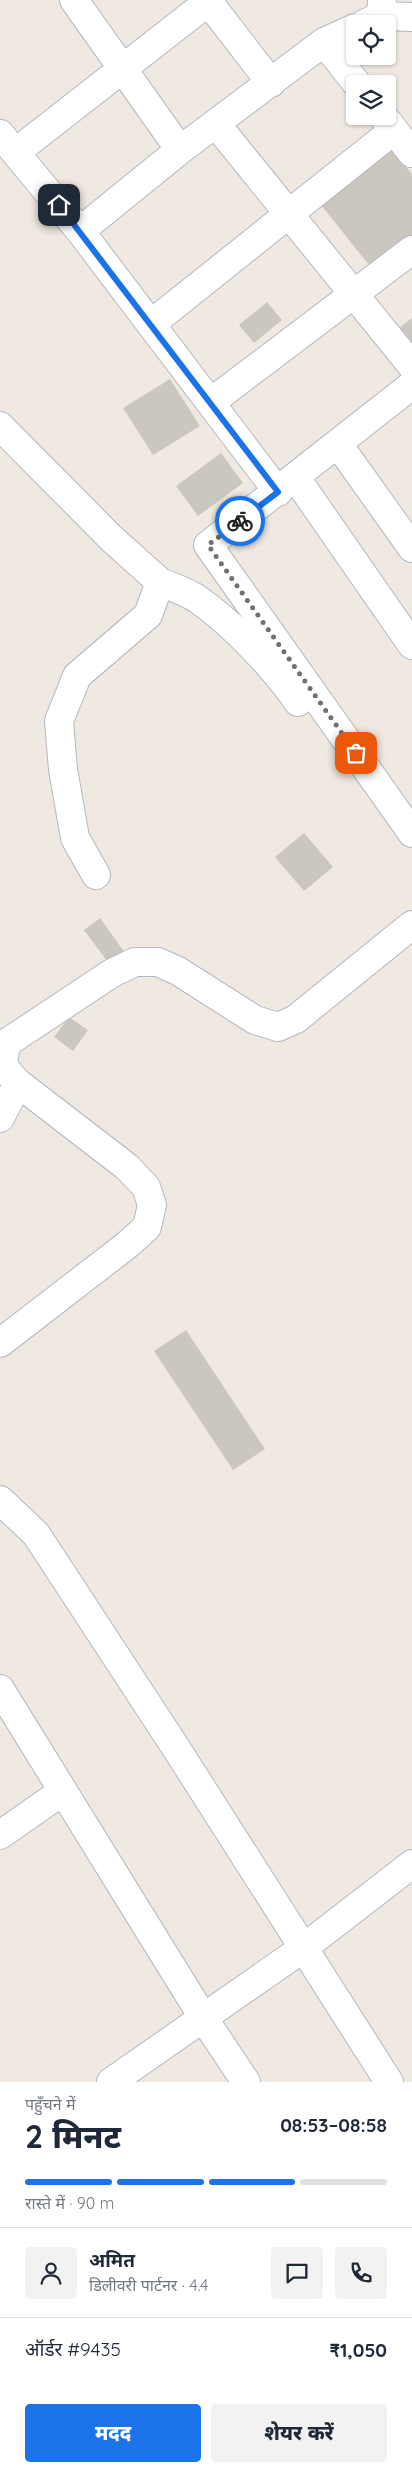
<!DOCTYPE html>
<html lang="hi">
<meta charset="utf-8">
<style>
:root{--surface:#fff;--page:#f2f2f3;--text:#1f2937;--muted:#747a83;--line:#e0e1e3;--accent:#1a73e8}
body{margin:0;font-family:Quicksand,"Noto Sans Devanagari",sans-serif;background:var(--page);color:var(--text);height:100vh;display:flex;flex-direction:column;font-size:19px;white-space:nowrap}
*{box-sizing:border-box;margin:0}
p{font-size:16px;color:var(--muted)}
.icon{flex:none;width:28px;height:28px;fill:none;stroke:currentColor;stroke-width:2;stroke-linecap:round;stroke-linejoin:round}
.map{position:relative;height:2082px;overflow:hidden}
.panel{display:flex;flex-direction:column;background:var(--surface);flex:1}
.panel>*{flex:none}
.fabs{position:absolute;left:346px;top:15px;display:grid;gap:10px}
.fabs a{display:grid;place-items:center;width:50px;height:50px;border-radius:5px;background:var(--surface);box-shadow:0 1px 4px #0004;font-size:25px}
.pin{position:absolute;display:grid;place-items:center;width:42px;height:42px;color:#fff;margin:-21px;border-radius:10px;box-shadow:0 2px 8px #0006}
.courier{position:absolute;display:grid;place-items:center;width:50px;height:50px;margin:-25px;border:4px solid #1a73e8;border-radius:50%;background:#fff;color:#222;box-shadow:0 1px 6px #0007}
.headline em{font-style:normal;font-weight:800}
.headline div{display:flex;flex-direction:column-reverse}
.headline{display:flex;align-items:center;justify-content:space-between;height:85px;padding:0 25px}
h1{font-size:32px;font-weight:800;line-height:38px}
.bar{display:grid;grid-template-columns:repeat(4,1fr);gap:8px 5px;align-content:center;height:60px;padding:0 25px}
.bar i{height:6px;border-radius:4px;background:var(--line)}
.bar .on{background:var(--accent)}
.bar p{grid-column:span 4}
.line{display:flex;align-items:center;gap:12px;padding:0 25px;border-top:1px solid var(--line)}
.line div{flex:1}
.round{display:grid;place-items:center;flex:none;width:52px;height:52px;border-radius:5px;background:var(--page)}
.action{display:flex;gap:10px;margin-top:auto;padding:10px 25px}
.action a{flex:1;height:58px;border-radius:5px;background:var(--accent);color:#fff;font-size:20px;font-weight:800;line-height:58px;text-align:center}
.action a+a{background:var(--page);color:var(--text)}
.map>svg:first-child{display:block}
.building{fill:#cbc7bf}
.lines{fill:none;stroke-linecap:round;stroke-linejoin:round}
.minor-casing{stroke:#b4b7c1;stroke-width:30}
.minor{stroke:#fff;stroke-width:28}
.done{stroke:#726f6d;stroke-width:5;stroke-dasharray:0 9}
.route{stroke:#1a73e8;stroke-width:6}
</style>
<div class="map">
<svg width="412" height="2082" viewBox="0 0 412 2082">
<rect width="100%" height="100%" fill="#efe9e1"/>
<path class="building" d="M391,148L412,174V239L373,270L321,205Z
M267,302L282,320L254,343L239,325Z
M412,318V347L398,329Z
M170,379L200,426L153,455L123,408Z
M221,453L243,483L198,516L176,486Z
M304,833L333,867L304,891L275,857Z
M100,918L125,953L110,965L84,930Z
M69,1017L88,1030L73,1051L54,1037Z
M186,1330L265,1449L233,1470L154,1351Z"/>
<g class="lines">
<g class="minor-casing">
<path id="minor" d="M74,0L180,150
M207,0L271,83
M381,16L412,17
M364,24L381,16L382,0
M324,42L357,84
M383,116L412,153
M216,124L412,366
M0,134L80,231L278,492
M16,152L208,2
M80,231L180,150L324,42L355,28
M151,324L394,130
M412,385L208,545L412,833
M211,402L412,250
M0,426L111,538L160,582L148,615L77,676L59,721L63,769L75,838L96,875
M338,444L412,548
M296,478L412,645
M160,582C172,587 185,591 196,598C231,622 274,667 298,702
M0,1118L18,1083
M0,1343L127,1245L147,1227L152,1205L146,1187L127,1167L18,1083C3,1068 0,1062 8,1042L112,973L135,962H158L178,971L255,1020L278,1027L296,1019L412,925
M0,1500L36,1534L176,1748L389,2082
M0,1689L204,2019L246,2082
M0,1835L63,1791
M111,2082L302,1949L412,1864"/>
</g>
<use href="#minor" class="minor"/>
</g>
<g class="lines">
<path class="done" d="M240,521L208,545L356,753"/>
<path class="route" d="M59,205L278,492L240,521"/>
</g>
</svg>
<div class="fabs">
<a><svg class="icon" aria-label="locate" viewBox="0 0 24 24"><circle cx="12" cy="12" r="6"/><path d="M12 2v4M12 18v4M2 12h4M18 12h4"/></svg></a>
<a><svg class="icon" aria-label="layers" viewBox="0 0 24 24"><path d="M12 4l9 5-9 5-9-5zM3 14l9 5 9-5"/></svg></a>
</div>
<div class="pin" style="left:356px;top:753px;background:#ea580c"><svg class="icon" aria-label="bag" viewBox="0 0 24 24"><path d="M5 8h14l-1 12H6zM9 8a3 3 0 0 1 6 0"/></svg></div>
<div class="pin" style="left:59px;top:205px;background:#1f2937"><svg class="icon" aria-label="home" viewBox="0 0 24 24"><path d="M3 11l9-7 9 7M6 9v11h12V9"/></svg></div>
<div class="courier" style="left:240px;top:521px"><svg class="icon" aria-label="bike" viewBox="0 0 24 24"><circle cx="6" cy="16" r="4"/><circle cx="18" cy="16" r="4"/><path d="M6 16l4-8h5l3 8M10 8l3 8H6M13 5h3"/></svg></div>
</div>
<section class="panel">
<div class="headline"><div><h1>2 मिनट</h1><p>पहुँचने में</p></div><em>08:53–08:58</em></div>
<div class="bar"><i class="on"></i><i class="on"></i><i class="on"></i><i></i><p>रास्ते में · 90 m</p></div>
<div class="line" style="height:90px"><a class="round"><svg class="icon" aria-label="person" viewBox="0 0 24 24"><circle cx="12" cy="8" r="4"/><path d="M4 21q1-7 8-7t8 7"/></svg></a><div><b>अमित</b><p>डिलीवरी पार्टनर · 4.4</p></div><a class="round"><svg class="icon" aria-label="chat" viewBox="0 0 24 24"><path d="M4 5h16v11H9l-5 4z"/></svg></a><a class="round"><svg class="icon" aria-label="phone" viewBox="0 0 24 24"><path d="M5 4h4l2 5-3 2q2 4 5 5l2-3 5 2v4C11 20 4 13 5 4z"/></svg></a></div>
<div class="line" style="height:65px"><div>ऑर्डर #9435</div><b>₹1,050</b></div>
<div class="action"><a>मदद</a><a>शेयर करें</a></div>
</section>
